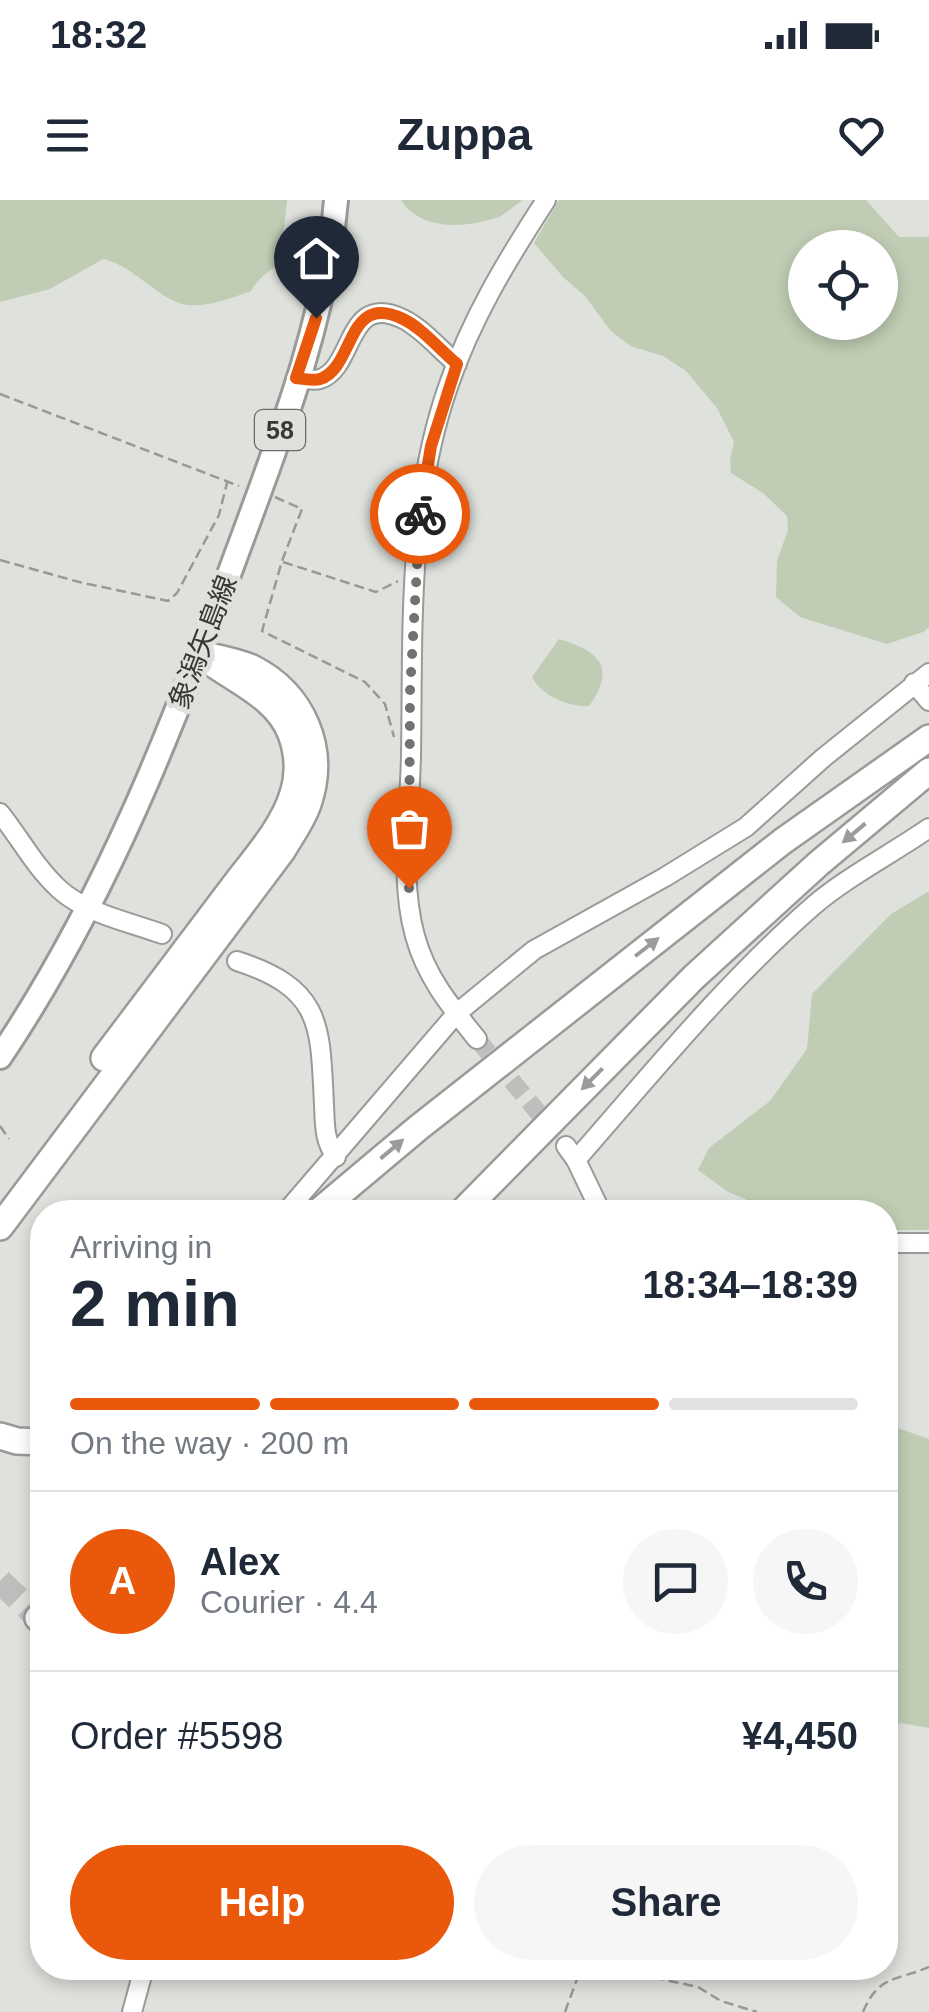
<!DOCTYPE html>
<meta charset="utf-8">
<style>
:root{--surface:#fff;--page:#f6f6f7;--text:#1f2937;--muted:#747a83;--line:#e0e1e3;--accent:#ea580c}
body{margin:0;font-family:Helvetica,"Noto Sans JP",sans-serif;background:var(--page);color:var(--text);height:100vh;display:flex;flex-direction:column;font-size:38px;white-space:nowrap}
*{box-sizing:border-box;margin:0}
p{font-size:32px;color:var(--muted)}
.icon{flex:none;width:55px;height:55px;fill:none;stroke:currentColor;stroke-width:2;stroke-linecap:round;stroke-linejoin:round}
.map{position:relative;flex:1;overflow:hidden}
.drawer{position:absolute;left:30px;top:1000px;width:868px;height:780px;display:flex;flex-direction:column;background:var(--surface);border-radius:40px;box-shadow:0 5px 15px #0003}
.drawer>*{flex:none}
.fabs{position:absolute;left:788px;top:30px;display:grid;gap:20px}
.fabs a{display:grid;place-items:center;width:110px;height:110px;border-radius:50%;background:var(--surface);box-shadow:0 5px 15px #0003;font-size:50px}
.pin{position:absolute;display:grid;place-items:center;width:85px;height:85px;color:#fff;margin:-102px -42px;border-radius:50% 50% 50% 0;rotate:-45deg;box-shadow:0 0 10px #0007}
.pin .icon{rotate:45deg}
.courier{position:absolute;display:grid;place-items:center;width:100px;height:100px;margin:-50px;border:8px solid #ea580c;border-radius:50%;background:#fff;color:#222;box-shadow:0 2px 12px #0007}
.headline em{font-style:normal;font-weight:800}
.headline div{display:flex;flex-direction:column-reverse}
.headline{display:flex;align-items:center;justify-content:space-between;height:170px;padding:0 40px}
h1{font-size:65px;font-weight:800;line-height:75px}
.bar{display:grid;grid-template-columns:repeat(4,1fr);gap:15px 10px;align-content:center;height:120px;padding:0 40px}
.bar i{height:12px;border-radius:8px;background:var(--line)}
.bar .active{background:var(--accent)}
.bar p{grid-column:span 4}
.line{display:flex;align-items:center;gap:25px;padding:0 40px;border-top:2px solid var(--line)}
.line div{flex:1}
.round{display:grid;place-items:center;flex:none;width:105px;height:105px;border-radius:52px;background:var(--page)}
.action{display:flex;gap:20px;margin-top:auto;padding:20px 40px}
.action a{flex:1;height:115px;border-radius:60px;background:var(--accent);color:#fff;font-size:40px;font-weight:800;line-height:115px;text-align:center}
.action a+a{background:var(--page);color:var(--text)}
.status{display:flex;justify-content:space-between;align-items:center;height:70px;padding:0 50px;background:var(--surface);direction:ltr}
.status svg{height:28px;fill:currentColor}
header{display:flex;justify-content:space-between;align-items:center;height:130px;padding:0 40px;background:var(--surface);font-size:45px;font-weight:800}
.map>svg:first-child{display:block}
.green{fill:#c0ccb3;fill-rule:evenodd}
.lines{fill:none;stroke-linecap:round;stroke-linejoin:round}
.minor-tunnel{stroke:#bdbfbc;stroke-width:18;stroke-dasharray:18 9;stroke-linecap:butt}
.highway-tunnel{stroke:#bdbfbc;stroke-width:25;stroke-dasharray:25 12;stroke-linecap:butt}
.minor-casing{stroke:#999b98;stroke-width:22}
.major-casing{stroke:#999b98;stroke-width:28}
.highway-casing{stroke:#999b98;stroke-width:30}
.path{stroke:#979996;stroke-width:2.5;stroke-dasharray:10 5;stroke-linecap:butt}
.minor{stroke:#fff;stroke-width:18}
.major{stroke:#fff;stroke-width:22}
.highway{stroke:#fff;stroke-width:25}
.oneway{fill:#9b9c9a}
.done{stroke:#727370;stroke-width:10;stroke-dasharray:0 18}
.route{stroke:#ea580c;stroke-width:12}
.labels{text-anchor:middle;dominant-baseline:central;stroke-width:10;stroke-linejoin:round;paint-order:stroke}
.shield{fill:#dfe1dd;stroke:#696b68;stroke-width:2.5}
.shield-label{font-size:25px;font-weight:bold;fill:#373836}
.street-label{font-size:28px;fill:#373836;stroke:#dfe1dd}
</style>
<div class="status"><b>18:32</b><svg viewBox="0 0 49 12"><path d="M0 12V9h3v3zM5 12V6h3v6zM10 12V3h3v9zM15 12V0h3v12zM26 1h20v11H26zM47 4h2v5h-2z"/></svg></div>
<header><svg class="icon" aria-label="menu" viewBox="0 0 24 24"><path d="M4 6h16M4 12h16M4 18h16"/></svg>Zuppa<svg class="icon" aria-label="heart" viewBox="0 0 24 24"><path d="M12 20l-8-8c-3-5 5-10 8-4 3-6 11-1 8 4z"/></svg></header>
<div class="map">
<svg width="929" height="1812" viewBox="0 0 929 1812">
<rect width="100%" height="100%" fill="#dfe1dd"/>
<path class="green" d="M0,0H287L283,38L285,55C273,72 262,72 251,91C231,98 209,107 187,105C159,101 134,65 103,59L50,89L0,102Z
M401,0H522C514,6 505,15 496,18C463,28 421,31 401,0Z
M559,0H866L899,37H929V427L923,432L887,444L800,417L776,397L777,361L788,330L787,316L763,293L731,273L730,260L734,242L717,208L686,171L663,156L630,146L610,130L585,96L563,77L534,43ZM805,48H880V122H805Z
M559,439C599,451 617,467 589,506C568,507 542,496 532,477Z
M929,691V1030H885V1012H777L728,992L698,970L709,948L770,901L807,849L812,794L891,714Z
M889,1225L929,1239V1528L901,1523L885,1531V1226Z"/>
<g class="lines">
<path class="minor-tunnel" d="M477,839L566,946"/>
<path class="highway-tunnel" d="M0,1381L38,1418"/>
<g class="minor-casing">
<path id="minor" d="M296,178C303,179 314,181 320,179C355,168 346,91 403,119C422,128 440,150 457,164
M914,483L929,501
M0,613C20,638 35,667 59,689C85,713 129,722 162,734
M237,761C323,789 320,825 324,905C325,926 324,940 336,957
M477,839C451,807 426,777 415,736C399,679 410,613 411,555C413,433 407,304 448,187C471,119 507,60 546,0
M566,946L576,960L601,1012
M576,960C652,873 726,782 813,706C845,678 893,653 929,628
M286,1012L456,814L534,750L665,677L746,627L823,558L929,473
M885,1043H929
M132,1812L144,1768"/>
</g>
<g class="major-casing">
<path id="major" d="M0,857C107,698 175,521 241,342C282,231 326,118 336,0"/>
</g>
<g class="highway-casing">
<path id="highway" d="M104,858C146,802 188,747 230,691C252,661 282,630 293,594C299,575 298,553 291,534C278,499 240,483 212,463
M318,1012L418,928L783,641L929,538
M462,1012L694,777L818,664L929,571
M0,1027L282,651C291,636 302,621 308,604C327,549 303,494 252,468C236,461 217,458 200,454
M0,1236L17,1241L42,1242
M38,1418L42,1422"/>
</g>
<path class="path" d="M0,194L239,286
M275,297L302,309L282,361L262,431L365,482L385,504L394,537
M0,360L79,382L168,401L177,393L219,315L227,283
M283,362L376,392L398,381
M0,926L9,939
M610,1768L698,1787L721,1801L757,1812
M565,1812L581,1768
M863,1812C879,1774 897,1781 929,1767"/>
<use href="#minor" class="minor"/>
<use href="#major" class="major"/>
<use href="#highway" class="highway"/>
</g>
<defs><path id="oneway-solid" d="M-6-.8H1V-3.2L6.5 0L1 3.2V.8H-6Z" transform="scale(2.5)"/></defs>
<g class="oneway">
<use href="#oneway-solid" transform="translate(854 633) rotate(140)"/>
<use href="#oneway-solid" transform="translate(647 747) rotate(-38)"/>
<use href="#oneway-solid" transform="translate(592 879) rotate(135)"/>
<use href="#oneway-solid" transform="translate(392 949) rotate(-40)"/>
</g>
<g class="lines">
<path class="done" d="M409,688L410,491L420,314"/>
<path class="route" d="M316,118L296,178C303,179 314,181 320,179C355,168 346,91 403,119C422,128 440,150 457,164L431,246L420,314"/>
</g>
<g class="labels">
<rect class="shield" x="255" y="210" width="50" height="40" rx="8"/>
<g class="shield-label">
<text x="280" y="230">58</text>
</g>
<g class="street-label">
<text transform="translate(203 442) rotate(-69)">象潟矢島線</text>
</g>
</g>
</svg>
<div class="fabs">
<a><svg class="icon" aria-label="locate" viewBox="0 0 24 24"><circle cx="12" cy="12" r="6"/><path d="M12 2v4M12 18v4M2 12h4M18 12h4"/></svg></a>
</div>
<div class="pin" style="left:409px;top:688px;background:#ea580c"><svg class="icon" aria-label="bag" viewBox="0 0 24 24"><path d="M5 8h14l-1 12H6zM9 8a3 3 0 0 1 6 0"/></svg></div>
<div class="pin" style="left:316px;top:118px;background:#1f2937"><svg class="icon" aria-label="home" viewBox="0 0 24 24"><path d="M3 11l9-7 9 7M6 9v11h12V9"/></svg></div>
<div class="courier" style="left:420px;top:314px"><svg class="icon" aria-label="bike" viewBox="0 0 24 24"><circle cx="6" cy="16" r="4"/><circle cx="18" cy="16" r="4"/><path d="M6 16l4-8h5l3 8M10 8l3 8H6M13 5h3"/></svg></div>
<section class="drawer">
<div class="headline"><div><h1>2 min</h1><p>Arriving in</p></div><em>18:34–18:39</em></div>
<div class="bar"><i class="active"></i><i class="active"></i><i class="active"></i><i></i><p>On the way · 200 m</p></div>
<div class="line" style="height:180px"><b class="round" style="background:var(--accent);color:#fff">A</b><div><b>Alex</b><p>Courier · 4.4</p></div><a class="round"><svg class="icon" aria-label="chat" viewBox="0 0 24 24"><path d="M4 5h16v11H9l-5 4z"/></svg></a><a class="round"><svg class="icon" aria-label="phone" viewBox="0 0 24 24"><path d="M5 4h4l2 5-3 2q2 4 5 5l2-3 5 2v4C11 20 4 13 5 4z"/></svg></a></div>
<div class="line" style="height:130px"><div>Order #5598</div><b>¥4,450</b></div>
<div class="action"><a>Help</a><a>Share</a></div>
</section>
</div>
